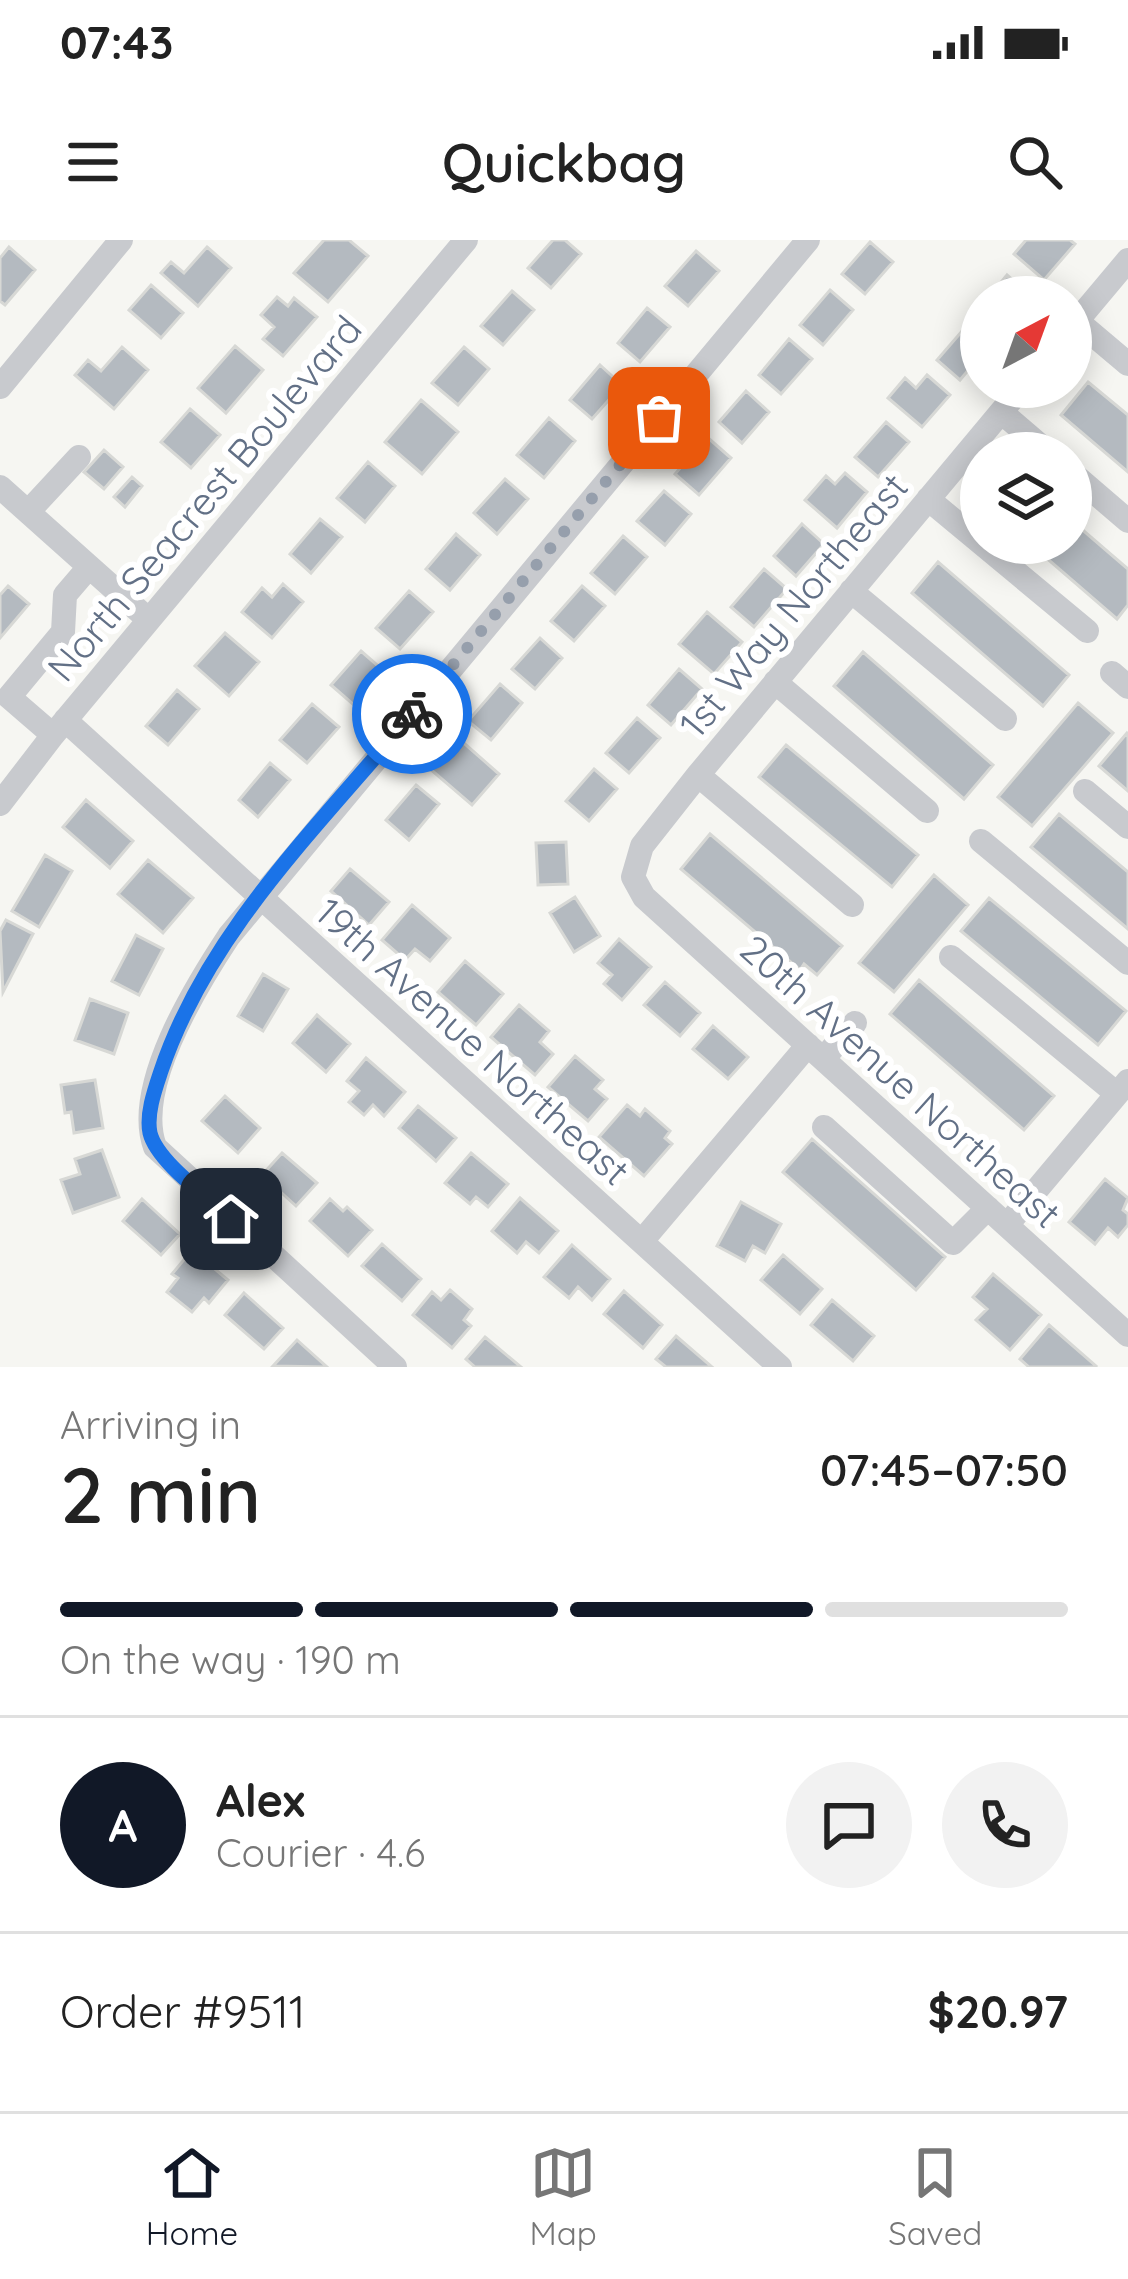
<!DOCTYPE html>
<meta charset="utf-8">
<style>
:root{--surface:#fff;--page:#f2f2f2;--text:#222;--muted:#767676;--line:#e0e0e0;--accent:#111827}
body{margin:0;font-family:Quicksand,sans-serif;background:var(--page);color:var(--text);height:100vh;display:flex;flex-direction:column;font-size:45px;white-space:nowrap}
*{box-sizing:border-box;margin:0}
p{font-size:39px;color:var(--muted)}
.icon{flex:none;width:66px;height:66px;fill:none;stroke:currentColor;stroke-width:2;stroke-linecap:round;stroke-linejoin:round}
.map{position:relative;height:1127px;overflow:hidden}
.side{display:flex;flex-direction:column;background:var(--surface);flex:1}
.side>*{flex:none}
.needle{width:78px;rotate:41deg}
.buttons{position:absolute;left:960px;top:36px;display:grid;gap:24px}
.buttons a{display:grid;place-items:center;width:132px;height:132px;border-radius:50%;background:var(--surface);box-shadow:0 6px 30px #0003;font-size:60px}
.pin{position:absolute;display:grid;place-items:center;width:102px;height:102px;color:#fff;margin:-51px;border-radius:24px;box-shadow:0 6px 18px #0006}
.courier{position:absolute;display:grid;place-items:center;width:120px;height:120px;margin:-60px;border:9px solid #1a73e8;border-radius:50%;background:#fff;color:#222;box-shadow:0 3px 15px #0007}
.summary em{font-style:normal;font-weight:600}
.summary div{display:flex;flex-direction:column-reverse}
.summary{display:flex;align-items:center;justify-content:space-between;height:204px;padding:0 60px}
h1{font-size:78px;font-weight:600;line-height:90px}
.bar{display:grid;grid-template-columns:repeat(4,1fr);gap:18px 12px;align-content:center;height:144px;padding:0 60px}
.bar i{height:15px;border-radius:9px;background:var(--line)}
.bar .current{background:var(--accent)}
.bar p{grid-column:span 4}
.line{display:flex;align-items:center;gap:30px;padding:0 60px;border-top:3px solid var(--line)}
.line div{flex:1}
.round{display:grid;place-items:center;flex:none;width:126px;height:126px;border-radius:63px;background:var(--page)}
.status{display:flex;justify-content:space-between;align-items:center;height:84px;padding:0 60px;background:var(--surface);direction:ltr}
.status svg{height:33px;fill:currentColor}
header{display:flex;justify-content:space-between;align-items:center;height:156px;padding:0 60px;background:var(--surface);font-size:54px;font-weight:600}
.dock{display:flex;justify-content:space-around;align-items:center;height:168px;border-top:3px solid var(--line);background:var(--surface);font-size:33px;color:var(--muted)}
.dock a{display:grid;justify-items:center;gap:6px}
.dock .current{color:var(--accent)}
.map>svg:first-child{display:block}
.building{fill:#b4bac0;stroke:#d7d8d5;stroke-width:3}
.lines{fill:none;stroke-linecap:round;stroke-linejoin:round}
.minor{stroke:#c8cace;stroke-width:24}
.done{stroke:#969fac;stroke-width:12;stroke-dasharray:0 21.6}
.route{stroke:#1a73e8;stroke-width:15}
.labels{text-anchor:middle;dominant-baseline:central;stroke-width:12;stroke-linejoin:round;paint-order:stroke}
.street-label{font-size:39px;fill:#627086;stroke:#fff}
</style>
<div class="status"><b>07:43</b><svg viewBox="0 0 49 12"><path d="M0 12V9h3v3zM5 12V6h3v6zM10 12V3h3v9zM15 12V0h3v12zM26 1h20v11H26zM47 4h2v5h-2z"/></svg></div>
<header><svg class="icon" aria-label="menu" viewBox="0 0 24 24"><path d="M4 6h16M4 12h16M4 18h16"/></svg>Quickbag<svg class="icon" aria-label="search" viewBox="0 0 24 24"><circle cx="10" cy="10" r="6"/><path d="M15 15l6 6"/></svg></header>
<div class="map">
<svg width="1128" height="1127" viewBox="0 0 1128 1127">
<rect width="100%" height="100%" fill="#f6f6f2"/>
<path class="building" d="M324,0H349L368,16L328,62L294,33Z
M553,0H565L581,14L551,48L528,28Z
M1026,0H1070L1075,4L1044,40L1014,14Z
M870,2L893,22L865,54L842,34Z
M9,7L35,30L5,65L0,61V18Z
M207,7L231,28L198,66L161,33L171,22L184,33Z
M696,11L719,31L688,66L665,46Z
M1007,35L1032,57H989Z
M151,45L183,73L161,98L129,70Z
M830,50L853,70L823,105L800,85Z
M512,51L534,70L503,105L481,86Z
M277,57L288,66L294,58L317,77L283,116L263,99L274,87L261,75Z
M647,68L670,87L640,122L618,103Z
M970,82L981,92V115L960,140L937,120Z
M789,99L812,119L781,154L759,135Z
M235,106L263,130L226,173L198,148Z
M122,107L148,130L114,169L75,135L88,120L101,131Z
M464,107L489,129L458,165L432,143Z
M600,125L622,145L592,179L570,160Z
M927,135L950,155L922,187L888,158L905,138L916,148Z
M1088,142L1128,175V232L1061,175Z
M746,151L769,172L742,203L719,182Z
M421,160L458,192L422,234L385,202Z
M190,169L220,195L191,228L161,202Z
M549,178L575,201L544,238L517,215Z
M886,182L909,202L878,237L855,217Z
M707,197L731,218L699,255L675,234Z
M104,210L123,227L104,249L84,232Z
M368,222L395,246L365,282L337,258Z
M845,233L867,252L837,288L805,260L826,236L835,244Z
M132,237L142,246L125,267L114,257Z
M505,239L528,259L497,294L474,273Z
M664,251L691,274L665,305L637,281Z
M320,279L342,297L311,333L290,314Z
M1071,280L1128,329V365L1117,379L1029,303H1071Z
M802,284L824,304L796,336L774,316Z
M456,294L480,315L450,350L426,329Z
M623,296L647,317L615,354L591,333Z
M938,322L1069,435L1043,466L912,353Z
M764,329L787,349L754,387L731,367Z
M283,344L303,362L272,398L242,372L262,348L272,357Z
M8,346L29,364L0,398V355Z
M582,346L605,366L574,401L551,381Z
M409,351L433,372L400,409L376,388Z
M707,372L742,402L714,434L679,404Z
M225,393L259,422L229,456L195,426Z
M540,398L562,418L535,449L512,429Z
M361,411L385,432L355,466L331,445Z
M863,412L993,525L964,559L834,446Z
M679,429L702,449L671,485L648,465Z
M500,444L522,463L491,500L468,481Z
M177,450L199,469L168,505L146,486Z
M1078,463L1113,493L1032,586L998,557Z
M312,464L339,487L307,523L280,500Z
M637,478L660,498L629,533L606,513Z
M1127,493L1128,494V551L1099,526Z
M457,497L499,534L472,565L429,528Z
M786,505L918,615L892,647L759,537Z
M270,523L290,540L258,577L239,560Z
M594,529L617,549L589,581L566,561Z
M416,545L439,564L409,600L386,580Z
M86,560L133,601L110,628L63,587Z
M1059,574L1128,632V689L1031,607Z
M710,594L842,706L817,735L804,724L800,730L681,629Z
M566,602L568,644L538,645L536,603Z
M45,615L72,631L39,687L12,671Z
M148,620L193,658L163,693L118,654Z
M350,629L389,662L369,685L331,651Z
M934,635L968,665L894,752L859,723Z
M575,657L600,696L574,712L550,673Z
M989,658L1126,771L1098,805L961,691Z
M412,665L450,698L430,721L415,709L405,720L382,700Z
M6,680L33,694L3,752L0,691Z
M136,695L163,709L139,755L112,741Z
M619,699L651,727L622,760L604,744L612,735L598,723Z
M465,721L503,754L476,785L438,752Z
M263,734L288,749L263,791L238,776Z
M919,740L1054,856L1024,890L890,774Z
M665,742L700,773L680,796L644,765Z
M90,759L128,773L114,814L75,800Z
M519,765L549,791L540,802L553,814L535,835L491,797Z
M317,775L350,804L326,832L293,803Z
M713,786L748,817L728,839L693,809Z
M575,816L603,840L595,849L607,859L588,881L548,847Z
M366,818L405,852L384,876L373,865L364,875L349,862L359,851L347,841Z
M95,840L103,888L74,893L71,872L65,873L61,845Z
M225,856L260,888L238,913L202,881Z
M627,865L640,876L645,869L670,891L665,898L672,904L644,936L599,897Z
M418,866L456,898L436,921L399,888Z
M812,899L945,1017L916,1050L783,932Z
M102,910L119,957L73,973L61,940L80,934L75,919Z
M282,913L317,943L296,966L262,935Z
M471,913L508,944L488,967L476,957L470,964L445,943Z
M1105,939L1128,958L1123,970L1128,974V985L1118,997L1108,988L1095,1004L1069,982Z
M520,958L558,991L539,1013L526,1002L517,1013L492,991Z
M142,959L180,994L161,1015L123,981Z
M330,959L343,971L347,967L372,990L348,1016L310,981Z
M741,962L781,984L765,1013L753,1006L745,1021L717,1006Z
M382,1004L421,1039L402,1061L362,1026Z
M572,1005L610,1039L592,1060L578,1047L569,1058L544,1037Z
M192,1010L228,1040L209,1063L204,1058L192,1072L167,1052L178,1038L172,1034Z
M783,1015L822,1049L800,1074L761,1040Z
M993,1034L1041,1075L1010,1110L976,1080L987,1069L973,1057Z
M450,1050L472,1069L464,1080L471,1086L452,1108L413,1075L432,1052L441,1060Z
M624,1051L662,1085L643,1108L604,1074Z
M244,1053L283,1088L264,1109L225,1075Z
M832,1060L874,1096L853,1121L811,1085Z
M1049,1085L1096,1126L1095,1127H1029L1020,1119Z
M676,1096L712,1127H666L656,1119Z
M485,1097L521,1127H475L466,1119Z
M297,1100L327,1127L273,1126Z"/>
<g class="lines">
<path class="minor" d="M1077,81L1128,124
M1071,88L1128,20
M0,147L121,0
M1022,147L698,535L642,606L633,637L644,657L1128,1095
M1001,172L1049,213
M1071,232L1128,281
M0,247L149,380
M928,259L1087,391
M28,272L79,217
M851,351L1005,479
M1112,433L1128,447
M775,442L927,571
M65,480L780,1127
M53,495L9,457L63,392L65,355L89,327
M698,535L852,665
M1085,551L1128,587
M0,564L53,495L466,0
M981,601L1128,723
M951,717L1117,854
M823,819L855,783
M824,887L953,1003L988,968
M1007,985L1128,841
M642,1001L808,805
M395,1127L155,907C133,847 196,746 229,696L808,0"/>
</g>
<g class="lines">
<path class="done" d="M412,474L659,178"/>
<path class="route" d="M231,979C209,958 157,922 150,893C146,874 155,849 161,831C208,691 320,585 412,474"/>
</g>
<g class="labels">
<g class="street-label">
<text transform="translate(204 258) rotate(-50)">North Seacrest Boulevard</text>
<text transform="translate(793 365) rotate(-50)">1st Way Northeast</text>
<text transform="translate(473 801) rotate(42)">19th Avenue Northeast</text>
<text transform="translate(901 841) rotate(42)">20th Avenue Northeast</text>
</g>
</g>
</svg>
<div class="buttons">
<a><svg class="needle" viewBox="-14 -14 28 28"><path d="M0-13l5 13h-10z" fill="#e53935"/><path d="M0 13l5-13h-10z" fill="#767676"/></svg></a>
<a><svg class="icon" aria-label="layers" viewBox="0 0 24 24"><path d="M12 4l9 5-9 5-9-5zM3 14l9 5 9-5"/></svg></a>
</div>
<div class="pin" style="left:659px;top:178px;background:#ea580c"><svg class="icon" aria-label="bag" viewBox="0 0 24 24"><path d="M5 8h14l-1 12H6zM9 8a3 3 0 0 1 6 0"/></svg></div>
<div class="pin" style="left:231px;top:979px;background:#1f2937"><svg class="icon" aria-label="home" viewBox="0 0 24 24"><path d="M3 11l9-7 9 7M6 9v11h12V9"/></svg></div>
<div class="courier" style="left:412px;top:474px"><svg class="icon" aria-label="bike" viewBox="0 0 24 24"><circle cx="6" cy="16" r="4"/><circle cx="18" cy="16" r="4"/><path d="M6 16l4-8h5l3 8M10 8l3 8H6M13 5h3"/></svg></div>
</div>
<section class="side">
<div class="summary"><div><h1>2 min</h1><p>Arriving in</p></div><em>07:45–07:50</em></div>
<div class="bar"><i class="current"></i><i class="current"></i><i class="current"></i><i></i><p>On the way · 190 m</p></div>
<div class="line" style="height:216px"><b class="round" style="background:var(--accent);color:#fff">A</b><div><b>Alex</b><p>Courier · 4.6</p></div><a class="round"><svg class="icon" aria-label="chat" viewBox="0 0 24 24"><path d="M4 5h16v11H9l-5 4z"/></svg></a><a class="round"><svg class="icon" aria-label="phone" viewBox="0 0 24 24"><path d="M5 4h4l2 5-3 2q2 4 5 5l2-3 5 2v4C11 20 4 13 5 4z"/></svg></a></div>
<div class="line" style="height:156px"><div>Order #9511</div><b>$20.97</b></div>
</section>
<nav class="dock">
<a class="current"><svg class="icon" aria-label="home" viewBox="0 0 24 24"><path d="M3 11l9-7 9 7M6 9v11h12V9"/></svg>Home</a>
<a><svg class="icon" aria-label="map" viewBox="0 0 24 24"><path d="M3 6l6-2 6 2 6-2v14l-6 2-6-2-6 2zM9 4v14M15 6v14"/></svg>Map</a>
<a><svg class="icon" aria-label="saved" viewBox="0 0 24 24"><path d="M7 4h10v16l-5-4-5 4z"/></svg>Saved</a>
</nav>
